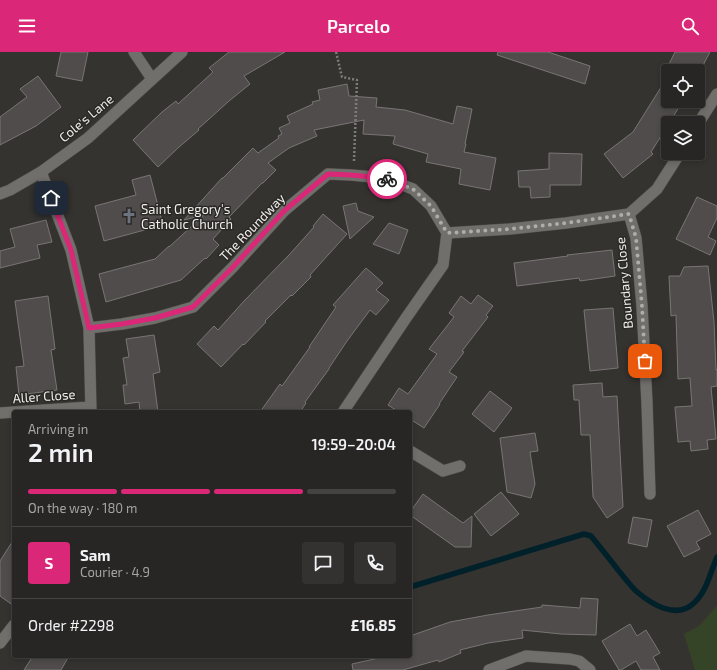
<!DOCTYPE html>
<meta charset="utf-8">
<style>
:root{--surface:#282624;--page:#343231;--text:#f1f3f6;--muted:#a5a5a6;--line:#444341;--accent:#db2777}
body{margin:0;font-family:"Exo 2",sans-serif;background:var(--page);color:var(--text);height:100vh;display:flex;flex-direction:column;font-size:15px;white-space:nowrap}
*{box-sizing:border-box;margin:0}
p{font-size:13px;color:var(--muted)}
.icon{flex:none;width:22px;height:22px;fill:none;stroke:currentColor;stroke-width:2;stroke-linecap:round;stroke-linejoin:round}
.map{position:relative;flex:1;overflow:hidden}
.sheet{position:absolute;left:12px;top:358px;width:400px;height:248px;display:flex;flex-direction:column;background:var(--surface);border-radius:4px;box-shadow:0 2px 6px #0003,0 0 0 1px var(--line)}
.sheet>*{flex:none}
.buttons{position:absolute;left:661px;top:12px;display:grid;gap:8px}
.buttons a{display:grid;place-items:center;width:44px;height:44px;border-radius:4px;background:var(--surface);box-shadow:0 2px 6px #0003,0 0 0 1px var(--line);font-size:20px}
.pin{position:absolute;display:grid;place-items:center;width:34px;height:34px;color:#fff;margin:-17px;border-radius:8px;box-shadow:0 2px 6px #0006}
.courier{position:absolute;display:grid;place-items:center;width:40px;height:40px;margin:-20px;border:3px solid #db2777;border-radius:50%;background:#fff;color:#222;box-shadow:0 1px 5px #0007}
.head em{font-style:normal;font-weight:600}
.head div{display:flex;flex-direction:column-reverse}
.head{display:flex;align-items:center;justify-content:space-between;height:68px;padding:0 16px}
h1{font-size:26px;font-weight:600;line-height:30px}
.bar{display:grid;grid-template-columns:repeat(4,1fr);gap:6px 4px;align-content:center;height:48px;padding:0 16px}
.bar i{height:5px;border-radius:3px;background:var(--line)}
.bar .on{background:var(--accent)}
.bar p{grid-column:span 4}
.line{display:flex;align-items:center;gap:10px;padding:0 16px;border-top:1px solid var(--line)}
.line div{flex:1}
.round{display:grid;place-items:center;flex:none;width:42px;height:42px;border-radius:4px;background:var(--page)}
header{display:flex;justify-content:space-between;align-items:center;height:52px;padding:0 16px;background:var(--accent);color:#fff;font-size:18px;font-weight:600}
.map>svg:first-child{display:block}
.green{fill:#354427}
.lines{fill:none;stroke-linecap:round;stroke-linejoin:round}
.stream{stroke:#01212a;stroke-width:5.5}
.building{fill:#514c4c;stroke:#7a7575}
.minor-casing{stroke:#54514f;stroke-width:12}
.path{stroke:#7e7c7a;stroke-width:2.5;stroke-dasharray:2 2;stroke-linecap:butt}
.minor{stroke:#716f6b;stroke-width:11}
.done{stroke:#afadaa;stroke-width:4;stroke-dasharray:0 7.2}
.route{stroke:#db2777;stroke-width:5}
.labels{text-anchor:middle;dominant-baseline:central;stroke-width:3;stroke-linejoin:round;paint-order:stroke}
.street-label{font-size:13px;fill:#f0eeec;stroke:#2b2926}
.poi-label{font-size:13px;fill:#f0eeec;stroke:#2b2926;text-anchor:start}
</style>
<header><svg class="icon" aria-label="menu" viewBox="0 0 24 24"><path d="M4 6h16M4 12h16M4 18h16"/></svg>Parcelo<svg class="icon" aria-label="search" viewBox="0 0 24 24"><circle cx="10" cy="10" r="6"/><path d="M15 15l6 6"/></svg></header>
<div class="map">
<svg width="717" height="618" viewBox="0 0 717 618">
<rect width="100%" height="100%" fill="#353330"/>
<path class="green" d="M717,554V618H695L684,582L699,574Z"/>
<g class="lines">
<path class="stream" d="M410,535L584,482L591,484C600,495 609,506 618,518C624,525 630,533 636,539C651,552 676,568 694,551C707,539 710,521 717,505"/>
</g>
<path class="building" d="M61,0H88L82,29L56,24Z
M229,0H285L244,24L250,32L229,49L198,77L199,78L179,95L158,115L133,88L162,60L176,49L178,52L213,20L209,16Z
M498,0H548L590,14L585,32L497,3Z
M675,0H710L700,19H679L668,14Z
M38,24L61,55L36,74L0,93V65L27,45L20,37Z
M668,24V49H683L669,71H668V73L651,100L653,102L623,126L604,102L633,80Z
M347,32L349,44L377,46L376,55L405,58L453,72L457,54L472,57L465,92H466L464,100L496,106L490,138L459,132L461,117L426,110L428,102L393,92L395,84L363,82L364,68L314,78L317,84L289,96L268,111L276,118L263,131H262L229,165L231,167L213,187L219,193L206,207L205,206L181,228L106,250L99,222L155,207L169,194V195L204,163L184,168L222,126H223L253,96L258,101L279,86L278,84L282,82L279,76L290,71L287,64L313,52L312,50L320,48L318,38Z
M549,101L582,102L581,133H550V145L531,146L530,135H519L518,119L549,117Z
M150,123L163,173L104,189L95,154L136,143L132,128Z
M697,145L717,154V166L708,185L716,189L710,203L676,187Z
M356,151L358,159L374,165L350,187L343,154Z
M323,162L347,182L310,223L311,225L292,244L291,243L265,269L266,270L244,293L243,292L221,315L197,292L214,274L218,278L244,249L289,203L314,175L313,174Z
M46,168L52,190L37,193L40,206L0,216V199L15,195L10,177Z
M389,171L408,178L399,202L373,192Z
M612,198L615,224L580,229L579,226L517,234L514,211L568,204L567,203Z
M708,214L714,270L716,318L717,317V334L711,335L716,387L707,388L708,397L691,399L690,389L678,390L675,355L692,354L690,326L678,327L676,263L671,264L669,224H680L684,215Z
M366,216L383,231L376,238L389,248L376,263L370,258L347,289L329,316V317L305,350L306,351L300,360H260L280,332L282,334L310,295H309L336,255L333,253Z
M478,243L493,254L486,263L488,265L462,299L464,300L449,320L457,325L439,352H440L424,376L410,367V360H399L388,353L399,336L408,342L437,302L429,297L454,265L449,261L461,244L471,252Z
M48,244L55,297L51,298L57,338L19,343L16,315L24,314L15,249Z
M613,256L618,316L590,319L584,258Z
M154,283L160,320L153,322L158,360H140L139,350L125,352L123,333H127L123,306L129,305L126,287Z
M602,331L603,345L617,344L623,455L607,466L593,445L590,383H581L579,348H574L573,333Z
M490,339L512,356L494,380L472,362Z
M535,381L538,399L530,400L535,432L531,446L507,440L500,386Z
M501,440L519,462L491,484L474,462Z
M423,442L463,471L472,464L471,495H455L410,463V460Z
M698,458L711,482L696,490L700,497L684,505L667,474Z
M633,465L652,468L647,495L628,491Z
M14,487V554L0,544V509Z
M581,546L598,547L596,583L561,582L522,578L523,586L488,591L460,598L461,601L439,610L438,608L403,618H353L352,612L388,604H410V584L450,570L488,563L542,555V553L580,556Z
M630,572L637,584L646,578L660,601L653,605L660,618H641L636,609L621,618H619L602,589Z
M33,604H69L61,618H24Z"/>
<g class="lines">
<g class="minor-casing">
<path id="minor" d="M134,0L152,27
M698,72L717,42
M41,120L71,198L89,276L91,360
M0,142L10,138L41,120L88,86L182,0
M629,162L636,186L642,254L647,351L650,442
M447,181L510,177L566,171L629,162L657,137L680,101
M89,276L122,272L155,266L193,255L233,215L284,159L328,122L351,123L384,126L413,137L431,154L447,181L443,213L406,266L343,360
M0,361L90,355
M410,399L443,419L460,414
M0,591L14,573
M489,618L526,604L570,607L579,609L590,618"/>
</g>
<path class="path" d="M336,0L342,25L357,28L354,109"/>
<use href="#minor" class="minor"/>
</g>
<g class="lines">
<path class="done" d="M387,127L413,137L431,154L447,181L510,177L566,171L629,162L636,186L642,254L645,309"/>
<path class="route" d="M51,146L71,198L89,276L122,272L155,266L193,255L233,215L284,159L328,122L351,123L384,126L387,127"/>
</g>
<defs>
<g id="church-bare" transform="scale(1.2)"><path d="M-1.2-6h2.4v3.5h3.3v2.4h-3.3V6h-2.4V-.1h-3.3v-2.4h3.3Z" fill="#6b7280" stroke="#2b2926" stroke-width="2.5" paint-order="stroke"/></g>
</defs>
<g fill-rule="evenodd">
<use href="#church-bare" x="129" y="164"/>
</g>
<g class="labels">
<g class="street-label">
<text transform="translate(86 66) rotate(-40)">Cole's Lane</text>
<text transform="translate(252 175) rotate(-46)">The Roundway</text>
<text transform="translate(624 231) rotate(-95)">Boundary Close</text>
<text transform="translate(44 344) rotate(-4)">Aller Close</text>
</g>
<g class="poi-label">
<text x="141" y="157">Saint Gregory's<tspan x="141" dy="15">Catholic Church</tspan></text>
</g>
</g>
</svg>
<div class="buttons">
<a><svg class="icon" aria-label="locate" viewBox="0 0 24 24"><circle cx="12" cy="12" r="6"/><path d="M12 2v4M12 18v4M2 12h4M18 12h4"/></svg></a>
<a><svg class="icon" aria-label="layers" viewBox="0 0 24 24"><path d="M12 4l9 5-9 5-9-5zM3 14l9 5 9-5"/></svg></a>
</div>
<div class="pin" style="left:645px;top:309px;background:#ea580c"><svg class="icon" aria-label="bag" viewBox="0 0 24 24"><path d="M5 8h14l-1 12H6zM9 8a3 3 0 0 1 6 0"/></svg></div>
<div class="pin" style="left:51px;top:146px;background:#1f2937"><svg class="icon" aria-label="home" viewBox="0 0 24 24"><path d="M3 11l9-7 9 7M6 9v11h12V9"/></svg></div>
<div class="courier" style="left:387px;top:127px"><svg class="icon" aria-label="bike" viewBox="0 0 24 24"><circle cx="6" cy="16" r="4"/><circle cx="18" cy="16" r="4"/><path d="M6 16l4-8h5l3 8M10 8l3 8H6M13 5h3"/></svg></div>
<section class="sheet">
<div class="head"><div><h1>2 min</h1><p>Arriving in</p></div><em>19:59–20:04</em></div>
<div class="bar"><i class="on"></i><i class="on"></i><i class="on"></i><i></i><p>On the way · 180 m</p></div>
<div class="line" style="height:72px"><b class="round" style="background:var(--accent);color:#fff">S</b><div><b>Sam</b><p>Courier · 4.9</p></div><a class="round"><svg class="icon" aria-label="chat" viewBox="0 0 24 24"><path d="M4 5h16v11H9l-5 4z"/></svg></a><a class="round"><svg class="icon" aria-label="phone" viewBox="0 0 24 24"><path d="M5 4h4l2 5-3 2q2 4 5 5l2-3 5 2v4C11 20 4 13 5 4z"/></svg></a></div>
<div class="line" style="height:52px"><div>Order #2298</div><b>£16.85</b></div>
</section>
</div>
